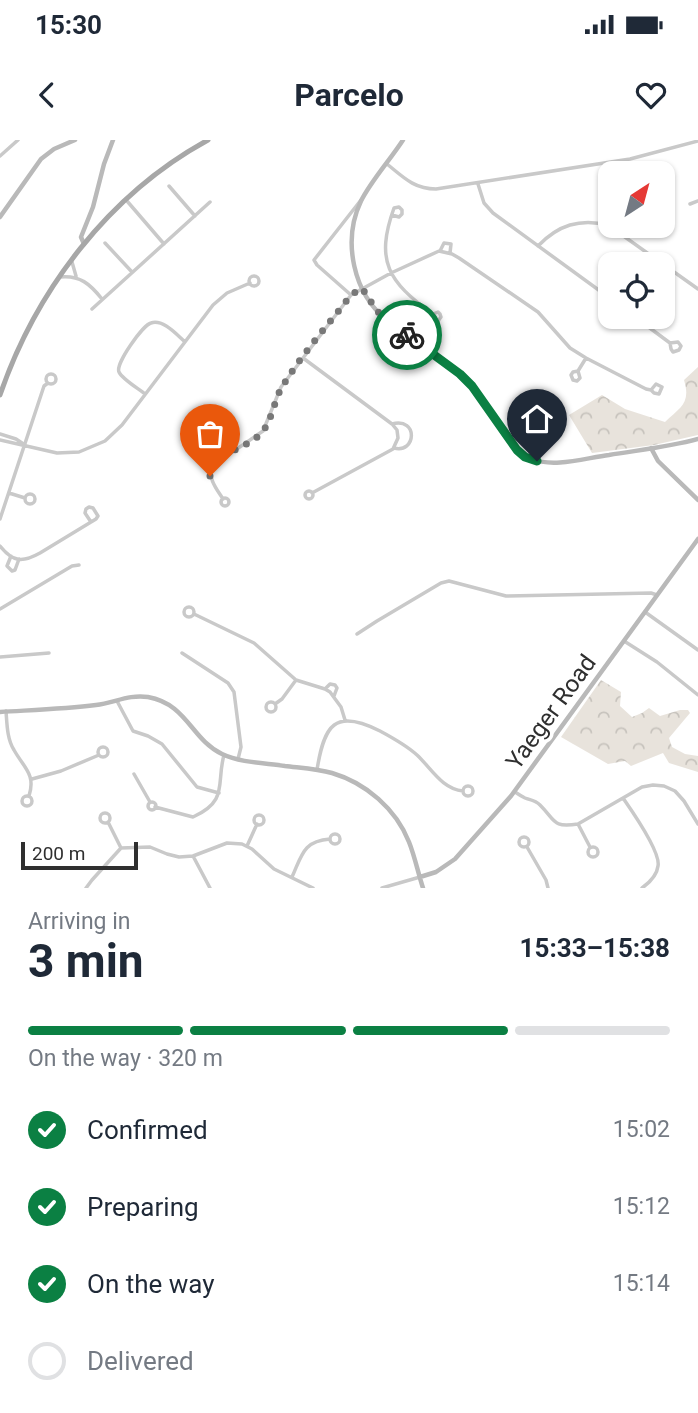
<!DOCTYPE html>
<meta charset="utf-8">
<style>
:root{--surface:#fff;--page:#f6f6f7;--text:#1f2937;--muted:#747a83;--line:#e0e1e3;--accent:#0b8043}
body{margin:0;font-family:Roboto,sans-serif;background:var(--page);color:var(--text);height:100vh;display:flex;flex-direction:column;font-size:26px;white-space:nowrap}
*{box-sizing:border-box;margin:0}
p{font-size:23px;color:var(--muted)}
.icon{flex:none;width:38px;height:38px;fill:none;stroke:currentColor;stroke-width:2;stroke-linecap:round;stroke-linejoin:round}
.map{position:relative;height:748px;overflow:hidden}
.details{display:flex;flex-direction:column;background:var(--surface);flex:1}
.details>*{flex:none}
.needle{width:46px;rotate:36deg}
.buttons{position:absolute;left:598px;top:21px;display:grid;gap:14px}
.buttons a{display:grid;place-items:center;width:77px;height:77px;border-radius:14px;background:var(--surface);box-shadow:0 2px 5px #0004;font-size:35px}
.scale{position:absolute;left:21px;bottom:18px;width:117px;box-sizing:border-box;padding-left:7px;border:4px solid #2f2f2f;border-top:0;font-size:19px;line-height:24px;white-space:nowrap;color:#2f2f2f;-webkit-text-stroke:5px #fff;paint-order:stroke}
.pin{position:absolute;display:grid;place-items:center;width:60px;height:60px;color:#fff;margin:-72px -30px;border-radius:50% 50% 50% 0;rotate:-45deg;box-shadow:0 0 7px #0007}
.pin .icon{rotate:45deg}
.courier{position:absolute;display:grid;place-items:center;width:70px;height:70px;margin:-35px;border:5px solid #0b8043;border-radius:50%;background:#fff;color:#222;box-shadow:0 2px 9px #0007}
.head em{font-style:normal;font-weight:700}
.head div{display:flex;flex-direction:column-reverse}
.head{display:flex;align-items:center;justify-content:space-between;height:119px;padding:0 28px}
h1{font-size:46px;font-weight:700;line-height:52px}
.bar{display:grid;grid-template-columns:repeat(4,1fr);gap:10px 7px;align-content:center;height:84px;padding:0 28px}
.bar i{height:9px;border-radius:5px;background:var(--line)}
.bar .current{background:var(--accent)}
.bar p{grid-column:span 4}
ol{padding:0 28px;list-style:none}
li{display:flex;align-items:center;gap:21px;height:77px}
li p{margin-inline-start:auto}
li .icon{padding:7px;border-radius:50%;background:var(--accent);color:#fff;stroke-width:4}
li:last-child{color:var(--muted)}
li i{width:38px;height:38px;border:4px solid var(--line);border-radius:50%}
.status{display:flex;justify-content:space-between;align-items:center;height:49px;padding:0 35px;background:var(--surface);direction:ltr}
.status svg{height:19px;fill:currentColor}
header{display:flex;justify-content:space-between;align-items:center;height:91px;padding:0 28px;background:var(--surface);font-size:32px;font-weight:700}
.map>svg:first-child{display:block}
.forest{fill:url(#forest-crowns)}
.lines{fill:none;stroke-linecap:round;stroke-linejoin:round}
.street{stroke:#c9c9c9;stroke-width:3.5}
.secondary{stroke:#b9b9b9;stroke-width:4.5}
.primary{stroke:#a7a7a7;stroke-width:5}
.done{stroke:#787878;stroke-width:7;stroke-dasharray:0 12.6}
.route{stroke:#0b8043;stroke-width:9}
.labels{text-anchor:middle;dominant-baseline:central;stroke-width:7;stroke-linejoin:round;paint-order:stroke}
.street-label{font-size:24px;fill:#2f2f2f;stroke:#fff}
</style>
<div class="status"><b>15:30</b><svg viewBox="0 0 49 12"><path d="M0 12V9h3v3zM5 12V6h3v6zM10 12V3h3v9zM15 12V0h3v12zM26 1h20v11H26zM47 4h2v5h-2z"/></svg></div>
<header><svg class="icon" aria-label="back" viewBox="0 0 24 24"><path d="M15 5l-7 7 7 7"/></svg>Parcelo<svg class="icon" aria-label="heart" viewBox="0 0 24 24"><path d="M12 20l-8-8c-3-5 5-10 8-4 3-6 11-1 8 4z"/></svg></header>
<div class="map">
<svg width="698" height="748" viewBox="0 0 698 748">
<defs>
<pattern id="forest-crowns" width="20" height="18" patternUnits="userSpaceOnUse" patternTransform="scale(1.75)"><rect width="20" height="18" fill="#e8e3dc"/><path d="M2 6a3 3 0 1 1 6 0M12 15a3 3 0 1 1 6 0" fill="none" stroke="#c7c3bd"/></pattern>
</defs>
<rect width="100%" height="100%" fill="#fff"/>
<path class="forest" d="M698,227V295L654,305L592,313L569,275L602,255L625,269L665,282C681,267 691,263 684,240Z
M601,540L621,552L620,566L632,577L642,573L649,568L660,576L680,570H688L690,573L669,598L672,607L685,614L698,616V632L669,623L663,613L631,626L625,621L608,624L561,597Z"/>
<g class="lines">
<path class="street" d="M0,16L18,0
M387,24C403,37 414,49 436,49L630,19L698,1
M478,44L484,63L493,73L611,159
M169,46L195,76
M127,61L164,104
M690,64L698,61
M392,75L399,77L402,74V70L399,67L394,68C375,121 388,142 433,174L434,179L438,181L441,177L440,174L438,172L433,174
M105,103L132,132
M538,106C558,85 580,78 608,85L698,149
M440,111L444,103L451,104L450,113
M72,122L76,136
M249 141a5 5 0 1 1 10 0a5 5 0 1 1-10 0Z
M60,137C80,135 90,144 102,159
M351,155L317,125L314,120L361,60
M92,169L210,62
M635,177L670,203L678,202L681,206L679,210L673,212L671,209L670,203
M303,218L392,284L397,290L398,298L393,309L312,353
M578,231L580,238L577,241L573,240L571,235L573,232L578,231L586,218
M46 239a5 5 0 1 1 10 0a5 5 0 1 1-10 0Z
M145,254C139,249 122,239 119,232C115,224 143,185 151,183C163,179 176,194 184,201
M392,284C419,277 416,314 394,308
M0,294L16,299L22,303
M0,300L57,313L79,312L105,301L122,285L213,165L227,153L250,143
M305 355a4 4 0 1 1 8 0a4 4 0 1 1-8 0Z
M9,353L25,358
M25 359a5 5 0 1 1 10 0a5 5 0 1 1-10 0Z
M221 362a4 4 0 1 1 8 0a4 4 0 1 1-8 0Z
M223,359C216,348 208,339 212,326L263,291L281,247L351,155L391,133L439,111L452,114L459,118L538,172L570,208L586,218L646,249L651,250L654,253L659,254L662,247L656,244L651,250
M0,379L44,246L48,243
M0,406C13,422 22,423 40,413L96,379L98,376L93,368L89,367L86,369L85,373L91,382
M11,416L7,426L12,431L15,430L19,419
M184 472a5 5 0 1 1 10 0a5 5 0 1 1-10 0Z
M0,469L72,426L79,425
M645,472L698,510
M194,474L254,503L296,540L325,549L330,552L341,567L345,580
M357,494L377,481L441,443L449,441L506,456L651,453L657,455
M624,501L657,522L698,555
M182,513L228,543L234,552L241,607L238,619
M0,517L49,513
M325,549L330,544L335,545L337,548L334,556
M117,561L133,591L148,596L162,604L197,647L219,653
M266 567a5 5 0 1 1 10 0a5 5 0 1 1-10 0Z
M275,564L282,559L296,540
M6,571C7,584 7,599 14,610C24,628 36,634 29,656
M98 612a5 5 0 1 1 10 0a5 5 0 1 1-10 0Z
M317,630C324,585 335,568 380,591C393,598 406,605 417,615C431,628 442,649 463,651
M134,634L150,662
M32,639L61,631L99,615
M463 651a5 5 0 1 1 10 0a5 5 0 1 1-10 0Z
M515,652C518,654 521,656 525,658C530,660 535,660 540,665C556,681 552,688 578,684L642,647L653,645L664,646L675,651L684,661L698,684
M22 661a5 5 0 1 1 10 0a5 5 0 1 1-10 0Z
M623,658C632,671 661,712 658,726C657,735 649,743 642,748
M148 666a4 4 0 1 1 8 0a4 4 0 1 1-8 0Z
M155,667L193,677C229,661 216,643 224,615
M100 678a5 5 0 1 1 10 0a5 5 0 1 1-10 0Z
M254 680a5 5 0 1 1 10 0a5 5 0 1 1-10 0Z
M108,682L121,708
M578,684L590,707
M330 699a5 5 0 1 1 10 0a5 5 0 1 1-10 0Z
M519 702a5 5 0 1 1 10 0a5 5 0 1 1-10 0Z
M247,706L257,684
M588 712a5 5 0 1 1 10 0a5 5 0 1 1-10 0Z
M527,707L546,740L548,748
M193,716L210,748
M292,737C302,715 303,701 330,699
M86,748L92,740L121,708L150,707L167,714L179,717L193,716L227,703L242,704L252,709L274,729L313,748
M382,748L420,737"/>
<path class="secondary" d="M403,0C390,20 371,41 361,61C342,101 353,154 388,181C414,202 445,218 468,242C488,262 505,310 531,319C555,328 585,318 609,315C639,310 669,307 698,299
M0,77L41,19L54,9L75,0
M84,104L81,97L93,67L104,24L113,0
M651,308L658,321L698,360
M0,572C32,570 64,569 96,565C114,563 129,554 148,557C187,564 191,599 222,614C241,623 265,623 285,626C301,628 317,629 332,633C366,643 396,669 409,702C415,717 418,733 423,748
M420,737L436,732L455,719L511,656L698,399"/>
<path class="primary" d="M0,255C36,150 109,54 208,0"/>
</g>
<g class="lines">
<path class="done" d="M210,336C213,312 249,309 262,292C272,281 274,260 282,247C302,214 328,185 351,155L362,148L377,171L407,195"/>
<path class="route" d="M407,195L460,234L472,246L517,310L525,317L537,321"/>
</g>
<g class="labels">
<g class="street-label">
<text transform="translate(551 572) rotate(-54)">Yaeger Road</text>
</g>
</g>
</svg>
<div class="buttons">
<a><svg class="needle" viewBox="-14 -14 28 28"><path d="M0-13l5 13h-10z" fill="#e53935"/><path d="M0 13l5-13h-10z" fill="#747a83"/></svg></a>
<a><svg class="icon" aria-label="locate" viewBox="0 0 24 24"><circle cx="12" cy="12" r="6"/><path d="M12 2v4M12 18v4M2 12h4M18 12h4"/></svg></a>
</div>
<div class="scale">200 m</div>
<div class="pin" style="left:210px;top:336px;background:#ea580c"><svg class="icon" aria-label="bag" viewBox="0 0 24 24"><path d="M5 8h14l-1 12H6zM9 8a3 3 0 0 1 6 0"/></svg></div>
<div class="pin" style="left:537px;top:321px;background:#1f2937"><svg class="icon" aria-label="home" viewBox="0 0 24 24"><path d="M3 11l9-7 9 7M6 9v11h12V9"/></svg></div>
<div class="courier" style="left:407px;top:195px"><svg class="icon" aria-label="bike" viewBox="0 0 24 24"><circle cx="6" cy="16" r="4"/><circle cx="18" cy="16" r="4"/><path d="M6 16l4-8h5l3 8M10 8l3 8H6M13 5h3"/></svg></div>
</div>
<section class="details">
<div class="head"><div><h1>3 min</h1><p>Arriving in</p></div><em>15:33–15:38</em></div>
<div class="bar"><i class="current"></i><i class="current"></i><i class="current"></i><i></i><p>On the way · 320 m</p></div>
<ol>
<li><svg class="icon" aria-label="check" viewBox="0 0 24 24"><path d="M5 12l5 5 9-10"/></svg>Confirmed<p>15:02</p></li>
<li><svg class="icon" aria-label="check" viewBox="0 0 24 24"><path d="M5 12l5 5 9-10"/></svg>Preparing<p>15:12</p></li>
<li><svg class="icon" aria-label="check" viewBox="0 0 24 24"><path d="M5 12l5 5 9-10"/></svg>On the way<p>15:14</p></li>
<li><i></i>Delivered</li>
</ol>
</section>
